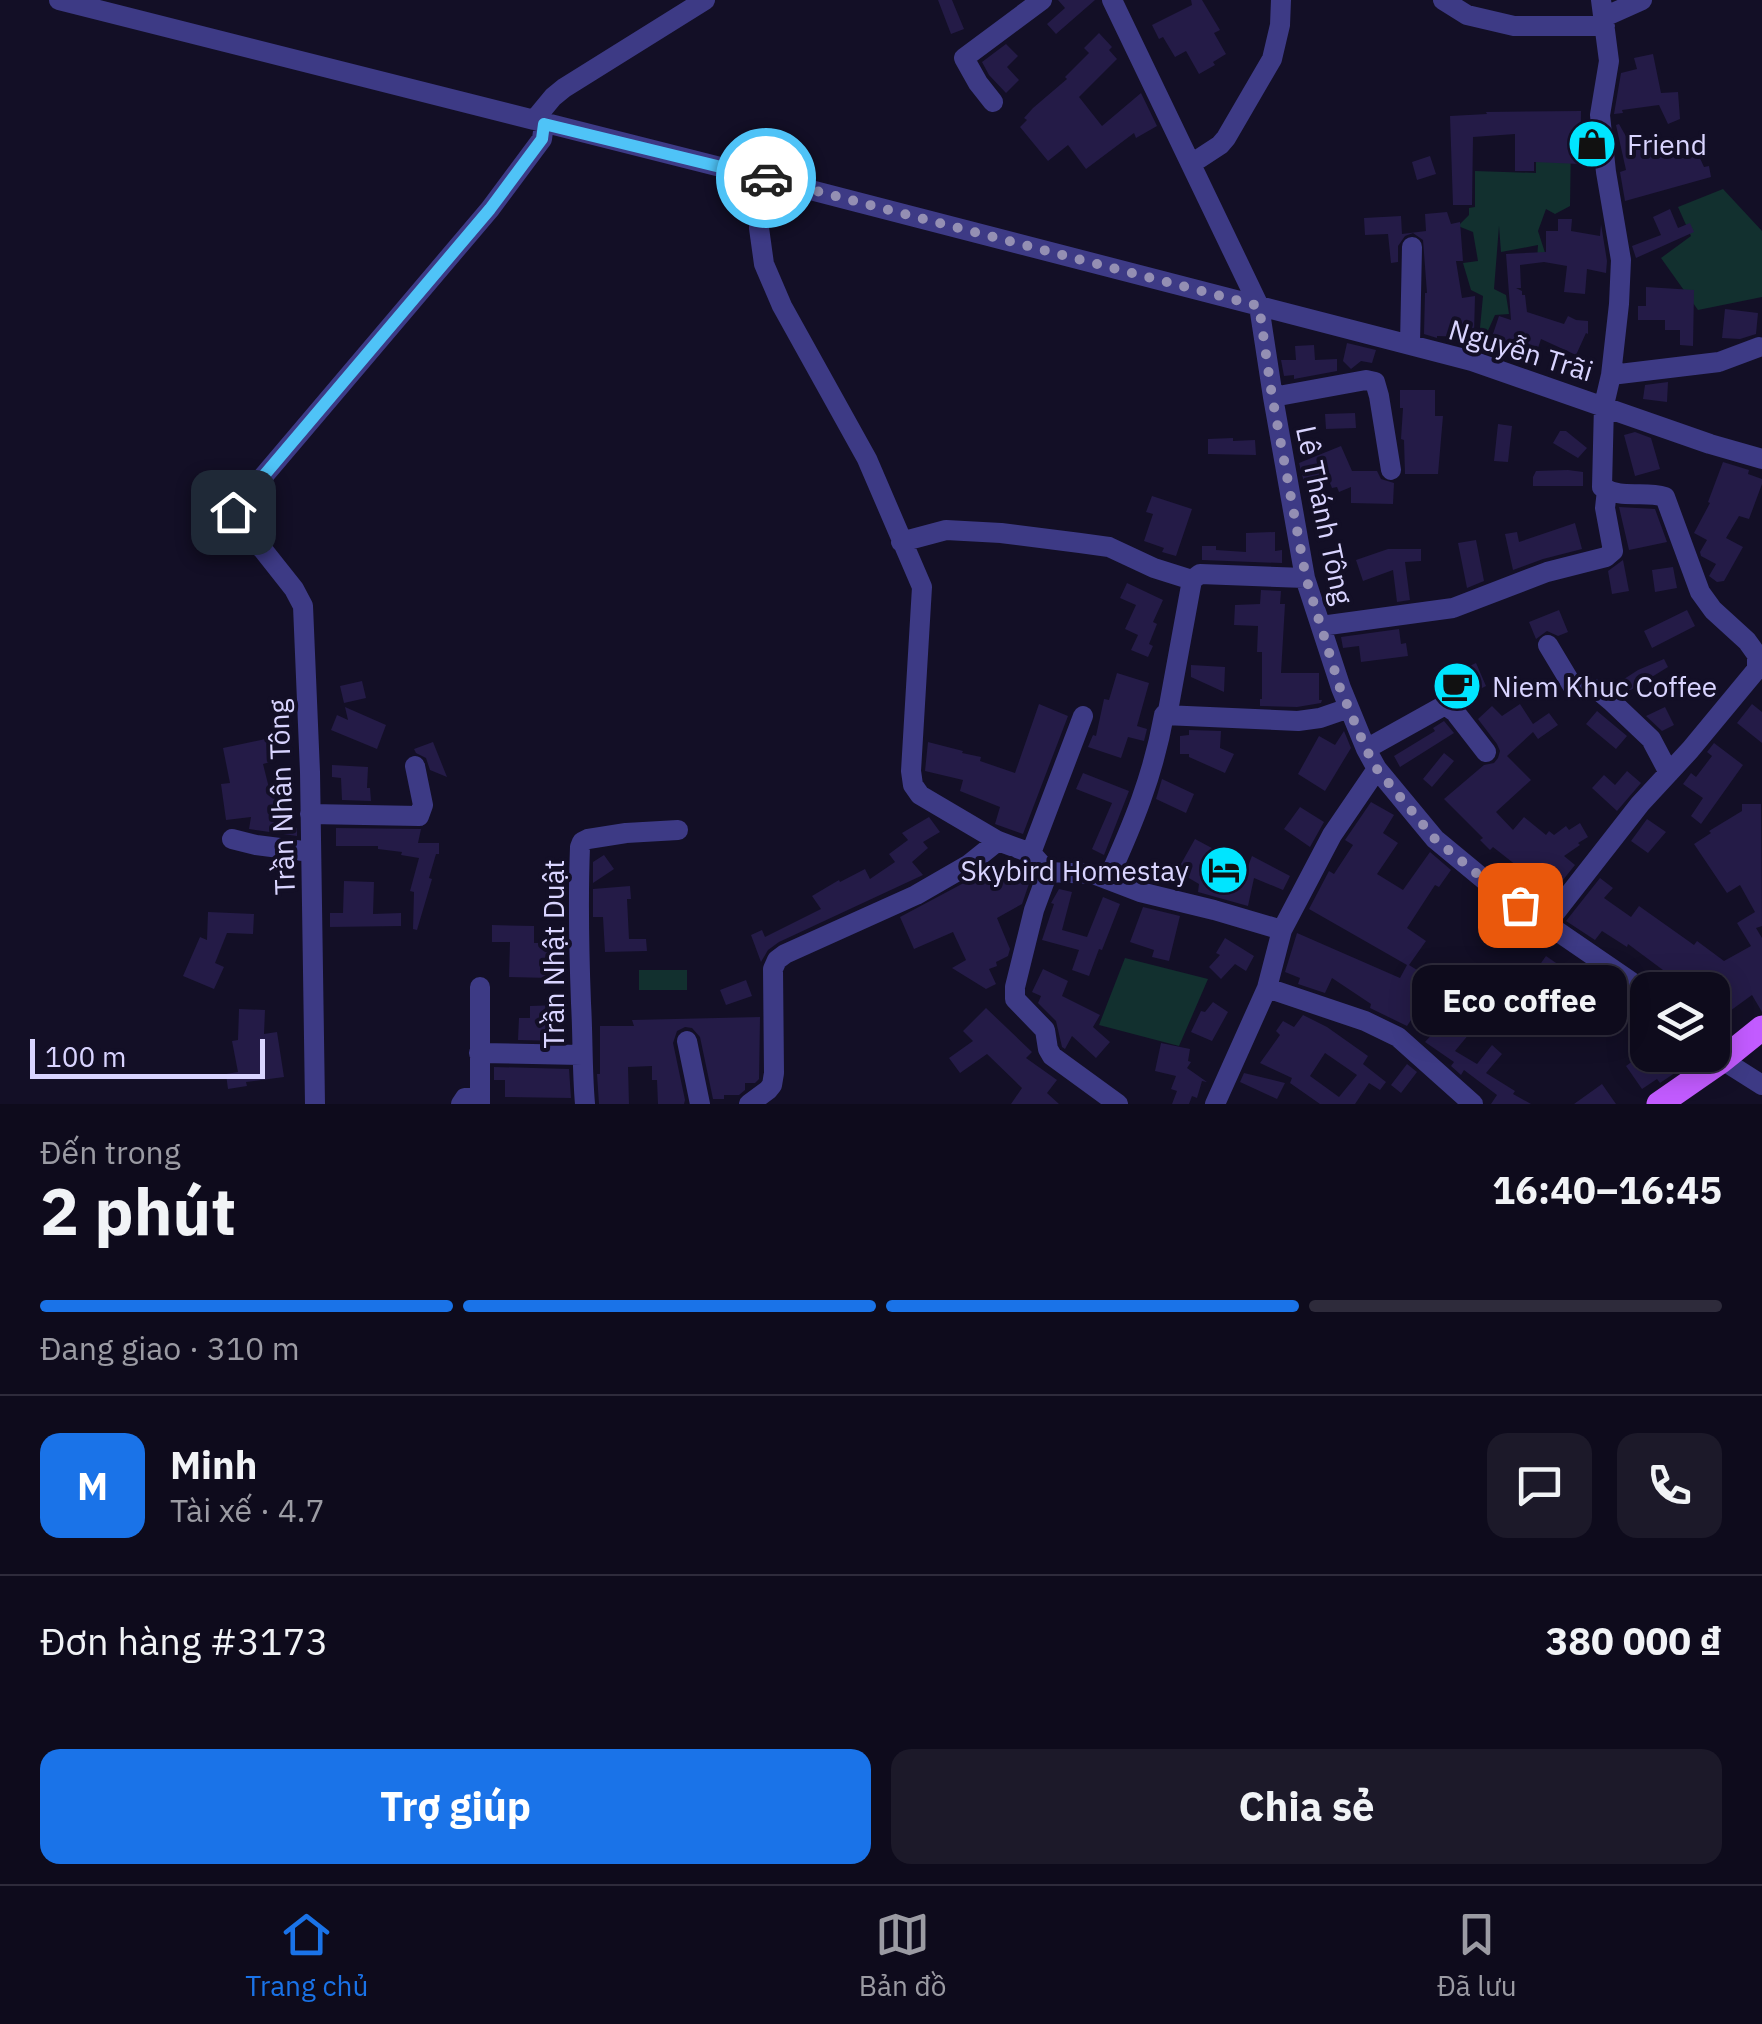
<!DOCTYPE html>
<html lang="vi">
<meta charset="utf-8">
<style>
:root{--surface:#0e0b1c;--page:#1c1929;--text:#f1f3f6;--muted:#9b9ba3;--line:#2e2b3b;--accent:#1a73e8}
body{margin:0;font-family:"IBM Plex Sans",sans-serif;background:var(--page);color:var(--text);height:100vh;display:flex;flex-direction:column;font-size:38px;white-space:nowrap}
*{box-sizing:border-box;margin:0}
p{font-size:32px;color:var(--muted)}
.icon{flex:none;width:55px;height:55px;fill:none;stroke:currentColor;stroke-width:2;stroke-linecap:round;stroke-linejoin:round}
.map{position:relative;height:1104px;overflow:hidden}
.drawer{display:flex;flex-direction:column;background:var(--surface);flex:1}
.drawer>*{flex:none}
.fabs{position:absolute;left:1630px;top:972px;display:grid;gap:20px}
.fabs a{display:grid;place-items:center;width:100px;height:100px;border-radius:20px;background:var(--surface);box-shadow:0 5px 25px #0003,0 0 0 2px var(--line);font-size:50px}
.scale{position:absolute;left:30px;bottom:25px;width:235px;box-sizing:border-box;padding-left:10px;border:5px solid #d9d4ff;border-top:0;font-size:28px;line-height:35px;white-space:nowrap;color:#d9d4ff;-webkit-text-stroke:8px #130f26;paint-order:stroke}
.pin{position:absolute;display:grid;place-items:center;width:85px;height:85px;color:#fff;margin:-42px;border-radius:20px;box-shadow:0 5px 15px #0006}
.courier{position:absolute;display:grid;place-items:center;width:100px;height:100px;margin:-50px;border:8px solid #4fc3f7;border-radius:50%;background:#fff;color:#222;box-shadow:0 2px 12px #0007}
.bubble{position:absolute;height:70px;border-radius:20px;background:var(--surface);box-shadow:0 5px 25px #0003,0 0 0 2px var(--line);font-size:32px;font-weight:700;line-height:70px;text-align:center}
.summary em{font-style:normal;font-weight:700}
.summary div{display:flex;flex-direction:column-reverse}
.summary{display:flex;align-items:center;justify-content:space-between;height:170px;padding:0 40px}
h1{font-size:65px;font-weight:700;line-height:75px}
.bar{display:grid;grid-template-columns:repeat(4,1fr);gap:15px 10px;align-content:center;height:120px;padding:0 40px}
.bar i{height:12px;border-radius:8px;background:var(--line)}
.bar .current{background:var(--accent)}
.bar p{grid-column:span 4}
.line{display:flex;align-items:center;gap:25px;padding:0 40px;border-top:2px solid var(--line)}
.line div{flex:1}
.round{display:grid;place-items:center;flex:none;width:105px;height:105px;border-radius:20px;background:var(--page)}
.button{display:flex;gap:20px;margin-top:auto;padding:20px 40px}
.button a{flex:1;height:115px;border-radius:20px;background:var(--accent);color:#fff;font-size:40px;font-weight:700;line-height:115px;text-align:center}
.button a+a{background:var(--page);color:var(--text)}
.tabs{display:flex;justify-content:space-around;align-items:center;height:140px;border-top:2px solid var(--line);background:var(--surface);font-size:28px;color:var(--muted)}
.tabs a{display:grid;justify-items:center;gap:5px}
.tabs .current{color:var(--accent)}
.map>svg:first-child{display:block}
.green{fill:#12302f}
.building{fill:#241b47;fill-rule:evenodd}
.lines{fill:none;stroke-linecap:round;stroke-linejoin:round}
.minor{stroke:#3d3a85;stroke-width:20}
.major{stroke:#c25bff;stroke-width:25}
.done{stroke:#948fb3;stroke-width:10;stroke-dasharray:0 18}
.route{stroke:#4fc3f7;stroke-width:12}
.labels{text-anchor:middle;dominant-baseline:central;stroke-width:8;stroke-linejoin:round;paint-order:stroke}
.poi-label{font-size:28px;fill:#d9d4ff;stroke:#130f26;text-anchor:start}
.street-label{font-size:28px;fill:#d9d4ff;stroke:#130f26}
</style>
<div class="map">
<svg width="1762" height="1104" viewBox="0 0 1762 1104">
<rect width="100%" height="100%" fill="#130f26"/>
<path class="green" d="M1536,141H1571L1570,206L1555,214L1546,209L1538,231L1547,259L1537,260L1538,245L1501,252L1499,226L1494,289L1506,295L1509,314L1495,315L1486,335L1480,328L1483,296L1471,290L1463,263L1478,261L1473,232L1458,226L1469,215V208L1475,207V171L1536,173Z
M1723,189L1762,231V297L1698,310L1661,258L1691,236L1678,207Z
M1125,958L1208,979L1179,1046L1099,1025Z
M639,970H687V990H639Z"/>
<path class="building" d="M938,0H952L964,29L951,34Z
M1058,0H1095L1056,34L1047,24L1065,8Z
M1191,0H1202L1220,30L1214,33L1226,54L1213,62L1215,65L1199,74L1186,51L1175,57L1163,37L1159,39L1152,25L1192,5Z
M1099,33L1112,47L1109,50L1117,59L1079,97L1102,126L1141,93L1157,126L1136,138L1134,133L1086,169L1068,145L1048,161L1020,127L1027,120L1024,118L1033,108L1067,79L1065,77L1089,53L1084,48Z
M1006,44L1018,56L1007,67L1019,80L1006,93L989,75L982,62Z
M1653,54L1661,93L1678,92L1680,119L1668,124L1659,105L1622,110L1623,113L1614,114L1621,73L1637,69L1634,58Z
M1581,111L1580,164L1534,162V171H1515V134L1473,137L1472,205H1453L1450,116L1487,114L1486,112Z
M1619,124L1632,147L1661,141L1664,155L1685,144L1692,156L1698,154L1704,167L1709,166L1711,177L1625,201L1620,172L1626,170L1616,125Z
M1430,156L1436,174L1417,180L1412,162Z
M1670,209L1678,228L1690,223L1694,232L1636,258L1632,246L1661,235L1653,217Z
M1447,212L1451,224L1460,222L1463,261H1456L1462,298L1475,296L1474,334H1464V337L1437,336V338L1424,334L1425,293H1427L1423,240L1413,233L1405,236L1398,246V262L1391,263L1388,234L1365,235L1364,218L1401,216L1402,234L1426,231L1425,214Z
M1558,219H1572L1571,231L1600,236L1601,224L1607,261L1606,273L1587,269L1585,294L1564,292L1567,266L1544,262L1520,265L1521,288H1516L1522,291V295H1525L1527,312L1564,324L1568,316L1576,320L1588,321V334L1586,333L1576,355L1541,339L1536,354L1511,346L1509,350L1490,343L1499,316L1511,320L1506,254L1546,252V231H1558Z
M1646,287L1694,290L1693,346L1680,345V330H1665V320H1638V306H1646Z
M1725,309L1758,313L1756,334L1740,339L1722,338Z
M1347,343L1376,350L1372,363L1361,361L1351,369L1343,361Z
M1314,345L1315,360L1337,359V371L1294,379V375L1284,376L1281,360H1296L1295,346Z
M1668,382L1667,402L1643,399L1645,385Z
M1400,390H1435V416H1443L1438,474H1405L1404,440L1401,439L1403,408H1400Z
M1355,413L1356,428L1326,429L1325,414Z
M1498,424L1512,426L1508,462L1494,461Z
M1560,431H1566L1587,448L1578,458L1553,443Z
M1635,432L1651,438L1660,469L1635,476L1624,435Z
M1233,438V441L1255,440L1256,455L1208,454V439Z
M1341,446L1352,471H1377L1381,479L1394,483L1393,504L1351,503V487L1339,492L1337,487L1332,488L1326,473L1304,482L1299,463Z
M1723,462L1749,470L1748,474L1762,479V484L1749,519L1739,516L1726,538L1743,547L1724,581L1717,582L1709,576L1716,564L1701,556L1700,552L1707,540L1694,533L1710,503L1708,502Z
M1568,470L1583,472V486H1533V477L1536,471Z
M1152,496L1192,509L1176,556L1162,552L1164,548L1144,541L1153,514L1146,512Z
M1619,507L1655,509L1667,542L1629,550Z
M1575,523L1582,549L1543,559L1513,570L1505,534L1517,532L1519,542Z
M1275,532V551L1282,550V563L1202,560V546H1216V550L1246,552V533Z
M1476,540L1484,581L1467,588L1458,543Z
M1388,549H1421V561L1405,562L1410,600L1397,602L1393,570L1363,581L1356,560Z
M1623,560L1629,591L1612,594L1608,571Z
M1673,567L1677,588L1655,592L1652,570Z
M1127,583L1163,600L1153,622L1157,624L1149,644L1153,646L1148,657L1131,650L1138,635L1125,629L1136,605L1120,598Z
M1261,590L1281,591L1280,604H1285L1281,673H1319V700H1322L1321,703L1297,707L1260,706V699H1262V652H1257L1258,626L1234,625L1235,605L1260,604Z
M1559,610L1568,632L1558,636L1547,631L1536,639L1529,622Z
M1687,610L1695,626L1652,648L1644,631Z
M1399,629L1401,644L1406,643L1408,656L1361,662L1359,646L1343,648L1341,637Z
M1664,659L1668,667L1629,691L1621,681L1638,670Z
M1476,663L1486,686L1460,699L1455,695L1446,677Z
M1191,665L1225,667L1224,692L1191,677Z
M1117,673L1149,683L1137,726L1147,729L1144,741L1128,737L1121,758L1088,747L1093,735L1096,736L1104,699L1109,700Z
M362,681L366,698L344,703L340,686Z
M1039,704L1068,716L1023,834L995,824L1000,807L960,791L963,780L925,771L928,742L963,751L962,753L981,757L980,761L1015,773Z
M1520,704L1533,724L1549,713L1558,725L1538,739L1533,732L1507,756L1531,780L1496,812L1513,830L1524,817L1546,835L1549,831L1554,835L1566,826L1569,830L1580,823L1588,837L1578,843L1580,845L1564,856L1575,865L1555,890L1528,870L1526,873L1493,847L1490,850L1480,840L1483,838L1444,799L1484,765L1494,763L1498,758L1500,751L1497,744L1478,719L1492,706L1502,716Z
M1752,704L1762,712V743L1737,723Z
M345,707L386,725L377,749L331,730L337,715L348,720Z
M1665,707L1674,725L1662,731L1646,716Z
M1597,711L1627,736L1616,749L1586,724Z
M1444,721L1454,733L1400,767L1394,756L1435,731L1433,728Z
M1189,730L1221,731L1220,748L1234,754L1225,773L1189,757V754H1180V736L1189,735Z
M1344,731L1351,748L1325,791L1298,774L1319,736L1335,745Z
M270,738L274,761L263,764L270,792L276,791L282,826L297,828V836L249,829L251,817L226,820L221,784L230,783L223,748Z
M433,742L447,777L430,770L426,758L416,753L414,749Z
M1714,743L1743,765L1701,824L1691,816L1703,798L1683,784L1691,773L1696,777L1712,756L1707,752Z
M1444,753L1454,761L1432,787L1423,779Z
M332,765L368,767L367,788H370L371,801L342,800L341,778L332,777Z
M1627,771L1641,783L1617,811L1592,788L1604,775L1615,785Z
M1083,773L1129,791L1104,855L1092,849L1112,803L1076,789Z
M1162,779L1194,794L1186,813L1156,799Z
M1371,802L1394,815L1383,833L1398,843L1377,874L1403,890L1430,852L1451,870L1439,887L1435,885L1407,928L1426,941L1409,965L1449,990L1452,987L1474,1004L1467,1012L1479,1022L1455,1051L1477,1064L1492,1045L1502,1054L1486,1073L1515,1091L1513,1094L1531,1104H1491L1497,1095L1464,1070L1461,1075L1451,1066L1454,1062L1425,1042L1436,1030L1415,1014L1407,1026L1370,1008L1371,1004L1332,978L1325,993L1298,984L1300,978L1285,972L1297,933L1400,978L1407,965L1309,909L1329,871L1334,874L1353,845L1345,840Z
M1742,804H1761L1762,926L1756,928L1762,938V1012L1752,995L1712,1024V990H1686L1669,978L1671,976L1628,944L1627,947L1602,931L1595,940L1566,921L1600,878L1613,888L1604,898L1631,917L1639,906L1694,945L1697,941L1724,961L1751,946L1737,923L1755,912L1740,885L1727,893L1694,844L1711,833L1709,831L1742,811Z
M1300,807L1324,822L1310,847L1284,829Z
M929,817L940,832L923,842L928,848L912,862L923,875L779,942L768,950L761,962L751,935L762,930L765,937L821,909L812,896L839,880L840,882L865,869L870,879L895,862L889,854L908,840L902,833Z
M1647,819L1666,832L1648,853L1631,841Z
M336,828L421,829L418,843H439V854H436L429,878L432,879L417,930L413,929L414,892L410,891L419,858L401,855L402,852L378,849V846H336Z
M1195,839L1223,854L1211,875L1242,881L1252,856L1290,876L1283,890L1254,878L1248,906L1198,892L1199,884L1177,871Z
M604,855L614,869L593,883V862Z
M993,862L1002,877L1007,863L1028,870L1032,875L1022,904L997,918L1010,949L1008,956L996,962L997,966L989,969L996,984L986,989L952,968L966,960L953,932L914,949L900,917L975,877Z
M344,881L374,882L373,914L401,913V926L330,927V913H343Z
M630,886L631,899H627L629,939H646L647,951L605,952L603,917H593V889Z
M1059,889L1072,892L1062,930L1087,937L1103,897L1120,904L1102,950L1099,949L1089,976L1072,970L1079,950L1042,940L1054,904L1051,903Z
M1143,907L1180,916L1169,961L1152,957L1154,950L1130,942Z
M1495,911L1519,927L1506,946L1487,933L1489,929L1486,927Z
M208,912L254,914L253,934L227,933L215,963L224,967L214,989L183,976L200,937L207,940Z
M492,925L534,926V943H554V955H551L550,978L509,977L510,942H492Z
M1225,938L1254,956L1246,971L1235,964L1221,979L1209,967L1220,955L1216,953Z
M1546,956L1569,972L1579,963L1591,972L1563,998L1571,1006L1545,1030L1526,1010L1522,1016L1490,995L1509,966L1529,980Z
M1043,969L1068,981L1062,996L1100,1015L1093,1027L1110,1042L1096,1058L1072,1036L1065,1049L1062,1047L1056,1021L1038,1003L1041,996L1032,992Z
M746,980L752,996L726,1005L720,990Z
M1613,988L1634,1003L1617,1023L1598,1005Z
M1213,1002L1228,1012L1212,1041L1191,1032L1201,1011L1205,1012Z
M560,1005L561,1041L518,1040L519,1018H530V1006Z
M986,1008L1032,1052L1026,1058L1057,1080L1047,1093L1059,1104H1011L1022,1088L987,1054L960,1073L949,1058L973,1041L963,1031Z
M239,1009L265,1010L264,1034L277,1032L284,1077L246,1082L247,1086L228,1089L226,1074L238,1072L232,1041L238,1040Z
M1303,1015L1327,1027L1368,1056L1363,1064L1386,1082L1380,1090L1369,1083L1355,1104H1320L1290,1083L1292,1078L1260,1063L1280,1035L1276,1031L1283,1021L1294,1027ZM1325,1053L1357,1075L1339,1097L1310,1076Z
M760,1017L759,1079L755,1083H745V1090L739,1095H724V1099H713L700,1037L692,1028L685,1027L677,1031L673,1043L685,1100L684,1104H658L657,1080H652V1066L628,1067L629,1104H599L597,1074H600V1026H634L632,1020Z
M1161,1043L1190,1049L1188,1061L1191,1062L1187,1068L1207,1082L1202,1081L1197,1098L1192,1096L1189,1104H1172L1177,1091L1171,1089L1176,1076L1155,1071Z
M1641,1055H1699L1700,1056L1660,1083L1657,1079L1642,1089L1626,1066Z
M1407,1064L1417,1072L1401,1093L1391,1085Z
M494,1067L569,1069L571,1098L505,1097V1080H494Z
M1244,1073L1285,1083L1277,1099L1240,1082Z
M1602,1084L1616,1104H1574Z"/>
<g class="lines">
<path class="minor" d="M59,0L768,179L1472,361L1710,444L1762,459
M1112,0L1259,306L1273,397L1305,578L1341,688L1366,749L1377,769L1435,839L1493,887L1630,981L1648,997
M1443,0L1467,15L1514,26H1605
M1604,17L1642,0
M993,102L978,83L964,58L1042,0
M534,120L553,97L564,88L705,0
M1191,164L1220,145L1226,138L1272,59L1280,25L1281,0
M768,179L760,209L759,228L764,264L782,306L867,459L922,587L911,771L913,785L920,795L998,841L1031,853L1048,872L1093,874L1140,892L1214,910L1282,930
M1410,344L1412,247
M1611,375L1719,362L1759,347
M1273,397L1366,380L1375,382L1379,396L1391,470
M901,542L946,530L1001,533L1080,543L1109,547L1154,568L1192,580
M1321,626L1453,608L1547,572L1606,557L1613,551L1605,508L1607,490
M1548,645L1572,685L1598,690L1611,701L1651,739L1669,773
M1164,715L1298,721L1320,718L1349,708
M1366,749L1445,705L1455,712L1486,752
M310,814L419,816L423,805L415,766
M232,839L256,845L311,852
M1031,853L1083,716
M1048,872L1034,910L1015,987V999L1045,1030L1048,1049L1052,1056L1118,1104
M1108,879C1133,824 1153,776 1164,715L1168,711L1192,580L1200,574L1305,578
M1547,923L1640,804L1690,750L1757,669V655L1747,641L1713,610L1700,592L1665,497C1643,490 1622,500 1602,487L1604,405L1611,375L1619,304L1621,260L1606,172L1600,115L1609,61L1601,0
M480,987V1104
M1267,988L1365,1021L1398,1037L1473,1104
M687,1041L700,1104
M479,1053L581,1055
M1713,1054L1762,1085
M315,1104L310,772L303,606L294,589L233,512L490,209L542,139L544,124
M461,1104L465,1098L480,1097
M585,1104C582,1070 583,1037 581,1003C579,951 578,899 580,847L582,842L588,839L626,833L678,830
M749,1104L768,1090L772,1085L774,1073L773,969L777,960L785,954L916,895L968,865L998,841
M1215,1104L1267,988L1282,930L1332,835L1377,769"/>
<path class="major" d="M1659,1104L1721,1061L1762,1028"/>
</g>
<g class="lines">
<path class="done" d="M766,178L1259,306L1272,396L1306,578L1340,688L1366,749L1377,769L1435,839L1493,887L1520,905"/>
<path class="route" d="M233,512L490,209L542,139L544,124L766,178"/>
</g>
<defs>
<g id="shop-disc" transform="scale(2.5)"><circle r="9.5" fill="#00e5ff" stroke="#130f26"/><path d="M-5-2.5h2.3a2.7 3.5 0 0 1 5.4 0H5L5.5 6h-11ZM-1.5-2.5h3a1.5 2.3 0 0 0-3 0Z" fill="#111"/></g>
<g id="cafe-disc" transform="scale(2.5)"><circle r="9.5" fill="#00e5ff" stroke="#130f26"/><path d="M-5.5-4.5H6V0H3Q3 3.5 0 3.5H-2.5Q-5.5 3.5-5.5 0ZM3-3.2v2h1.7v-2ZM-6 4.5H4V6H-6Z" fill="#111"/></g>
<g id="hotel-disc" transform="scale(2.5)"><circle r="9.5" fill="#00e5ff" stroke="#130f26"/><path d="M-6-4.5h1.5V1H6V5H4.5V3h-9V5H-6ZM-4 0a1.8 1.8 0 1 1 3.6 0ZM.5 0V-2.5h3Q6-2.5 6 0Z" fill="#111"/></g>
</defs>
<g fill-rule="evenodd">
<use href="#shop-disc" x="1592" y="144"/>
<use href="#cafe-disc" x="1457" y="686"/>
<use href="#hotel-disc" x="1224" y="870"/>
</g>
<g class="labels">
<g class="poi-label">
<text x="1627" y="144">Friend</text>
<text x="1492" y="686">Niem Khuc Coffee</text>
<text x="1189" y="870" text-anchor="end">Skybird Homestay</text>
</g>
<g class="street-label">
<text transform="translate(1521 350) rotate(17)">Nguyễn Trãi</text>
<text transform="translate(1325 515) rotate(78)">Lê Thánh Tông</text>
<text transform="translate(281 797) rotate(-92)">Trần Nhân Tông</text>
<text transform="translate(553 954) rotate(-90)">Trần Nhật Duật</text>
</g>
</g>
</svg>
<div class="fabs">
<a><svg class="icon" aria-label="layers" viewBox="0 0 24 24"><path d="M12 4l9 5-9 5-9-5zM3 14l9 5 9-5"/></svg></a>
</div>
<div class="scale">100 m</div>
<div class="pin" style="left:1520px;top:905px;background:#ea580c"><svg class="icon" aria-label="bag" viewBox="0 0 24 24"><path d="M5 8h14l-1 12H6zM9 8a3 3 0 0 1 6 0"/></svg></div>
<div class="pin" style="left:233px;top:512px;background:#1f2937"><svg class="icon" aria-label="home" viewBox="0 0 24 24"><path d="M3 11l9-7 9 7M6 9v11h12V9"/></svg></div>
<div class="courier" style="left:766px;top:178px"><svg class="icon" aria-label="car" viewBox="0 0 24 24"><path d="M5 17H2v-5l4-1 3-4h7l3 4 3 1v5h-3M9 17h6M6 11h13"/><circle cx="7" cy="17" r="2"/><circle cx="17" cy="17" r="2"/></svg></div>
<div class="bubble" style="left:1412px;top:965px;width:215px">Eco coffee</div>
</div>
<section class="drawer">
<div class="summary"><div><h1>2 phút</h1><p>Đến trong</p></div><em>16:40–16:45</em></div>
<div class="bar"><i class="current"></i><i class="current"></i><i class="current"></i><i></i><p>Đang giao · 310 m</p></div>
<div class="line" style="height:180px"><b class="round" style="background:var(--accent);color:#fff">M</b><div><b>Minh</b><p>Tài xế · 4.7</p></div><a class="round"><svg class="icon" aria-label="chat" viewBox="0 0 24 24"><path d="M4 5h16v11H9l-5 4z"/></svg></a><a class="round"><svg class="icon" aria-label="phone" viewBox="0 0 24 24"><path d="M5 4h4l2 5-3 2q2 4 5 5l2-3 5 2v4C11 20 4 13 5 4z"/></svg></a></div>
<div class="line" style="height:130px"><div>Đơn hàng #3173</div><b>380 000 ₫</b></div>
<div class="button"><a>Trợ giúp</a><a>Chia sẻ</a></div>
</section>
<nav class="tabs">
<a class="current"><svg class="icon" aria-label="home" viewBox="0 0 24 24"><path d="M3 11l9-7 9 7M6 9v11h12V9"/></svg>Trang chủ</a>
<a><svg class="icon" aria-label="map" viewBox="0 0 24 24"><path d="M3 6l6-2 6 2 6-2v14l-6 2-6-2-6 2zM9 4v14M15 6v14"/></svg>Bản đồ</a>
<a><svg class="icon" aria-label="saved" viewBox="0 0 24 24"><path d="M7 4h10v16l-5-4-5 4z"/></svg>Đã lưu</a>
</nav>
